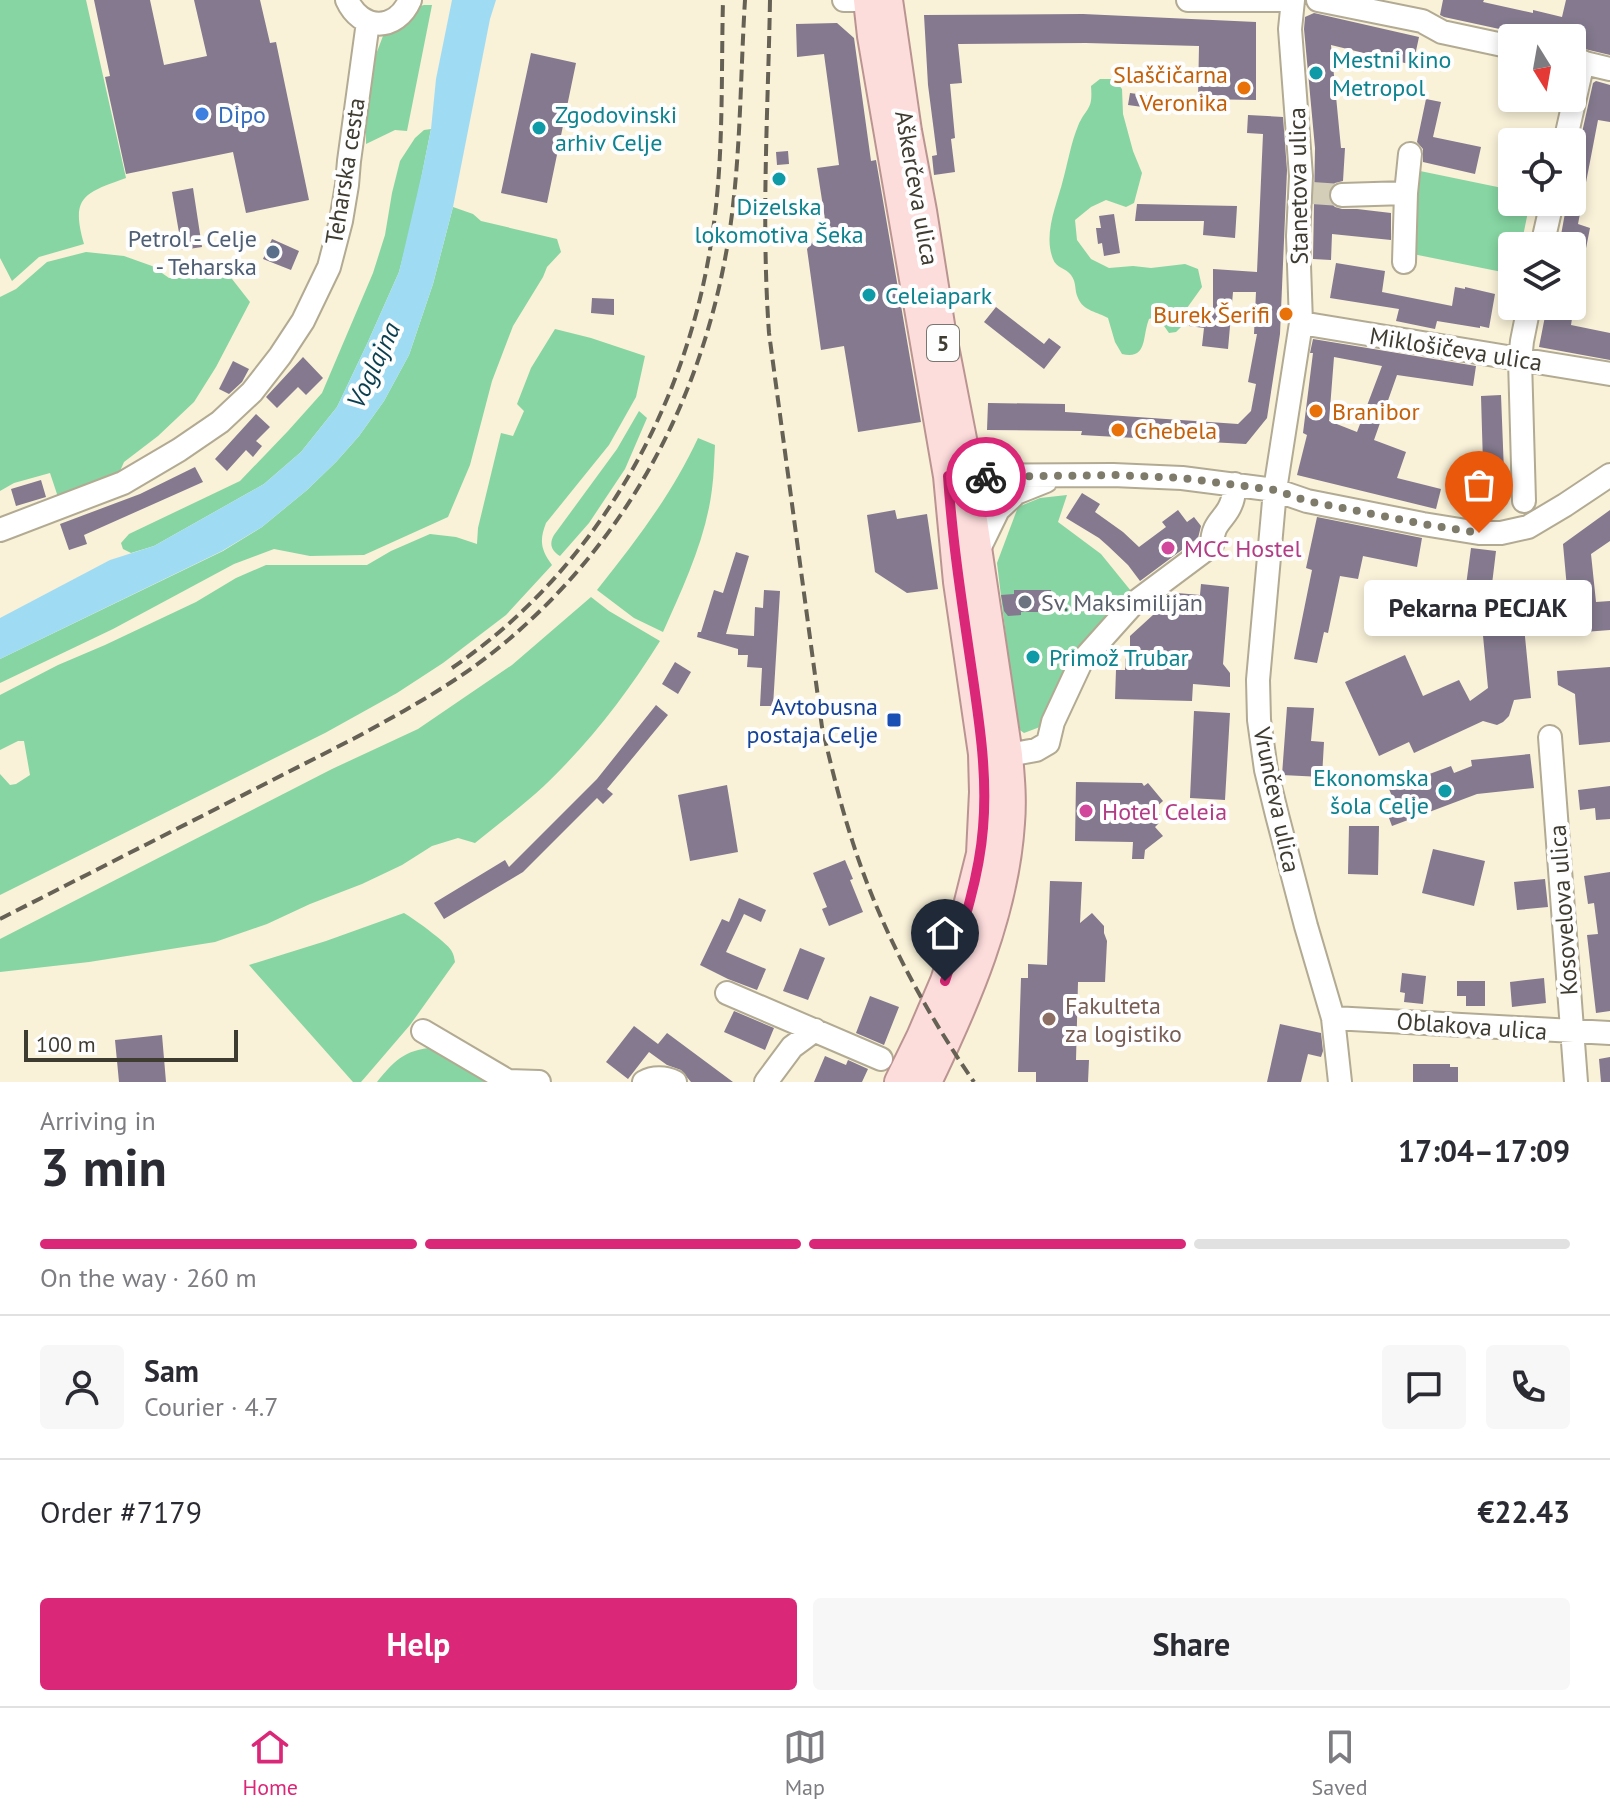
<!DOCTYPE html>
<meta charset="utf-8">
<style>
:root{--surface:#fff;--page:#f7f7f7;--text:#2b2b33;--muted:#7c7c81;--line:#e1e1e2;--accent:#db2777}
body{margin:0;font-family:"PT Sans",sans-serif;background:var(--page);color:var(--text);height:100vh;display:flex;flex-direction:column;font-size:30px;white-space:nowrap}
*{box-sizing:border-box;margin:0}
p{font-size:26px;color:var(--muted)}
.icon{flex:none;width:44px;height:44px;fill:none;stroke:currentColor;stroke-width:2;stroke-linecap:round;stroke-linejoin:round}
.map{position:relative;height:1082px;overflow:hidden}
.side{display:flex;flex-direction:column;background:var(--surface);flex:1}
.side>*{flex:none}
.needle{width:52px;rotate:169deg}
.fabs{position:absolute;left:1498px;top:24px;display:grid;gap:16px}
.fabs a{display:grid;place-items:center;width:88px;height:88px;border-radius:8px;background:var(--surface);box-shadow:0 4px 12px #0003;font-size:40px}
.scale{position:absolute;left:24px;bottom:20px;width:214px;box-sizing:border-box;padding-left:8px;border:4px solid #3e3b31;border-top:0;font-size:22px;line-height:28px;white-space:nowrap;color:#3e3b31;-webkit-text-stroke:6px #fefefe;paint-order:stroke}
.pin{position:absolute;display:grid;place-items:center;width:68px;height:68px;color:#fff;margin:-82px -34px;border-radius:50% 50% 50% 0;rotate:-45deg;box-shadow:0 0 8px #0007}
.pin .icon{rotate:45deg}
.courier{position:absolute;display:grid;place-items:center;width:80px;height:80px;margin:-40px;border:6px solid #db2777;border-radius:50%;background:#fff;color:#222;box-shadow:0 2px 10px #0007}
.bubble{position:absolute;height:56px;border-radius:8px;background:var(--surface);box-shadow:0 4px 12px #0003;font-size:26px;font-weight:700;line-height:56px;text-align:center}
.overview em{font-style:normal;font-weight:700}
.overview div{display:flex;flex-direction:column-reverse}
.overview{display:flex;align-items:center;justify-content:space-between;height:136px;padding:0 40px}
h1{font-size:52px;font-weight:700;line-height:60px}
.bar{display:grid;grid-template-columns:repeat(4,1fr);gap:12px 8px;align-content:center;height:96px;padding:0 40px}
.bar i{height:10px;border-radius:6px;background:var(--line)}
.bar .current{background:var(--accent)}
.bar p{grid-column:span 4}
.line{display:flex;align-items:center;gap:20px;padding:0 40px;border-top:2px solid var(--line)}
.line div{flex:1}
.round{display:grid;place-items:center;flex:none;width:84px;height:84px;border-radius:8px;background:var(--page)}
.primary-button{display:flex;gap:16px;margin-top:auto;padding:16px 40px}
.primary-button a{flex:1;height:92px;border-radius:8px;background:var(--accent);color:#fff;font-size:32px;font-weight:700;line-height:92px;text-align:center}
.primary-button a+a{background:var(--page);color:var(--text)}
.tab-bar{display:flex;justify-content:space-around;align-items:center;height:112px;border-top:2px solid var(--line);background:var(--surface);font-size:22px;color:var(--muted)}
.tab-bar a{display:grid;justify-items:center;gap:4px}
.tab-bar .current{color:var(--accent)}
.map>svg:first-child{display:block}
.green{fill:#86d5a2}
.water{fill:#9fdcf4}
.building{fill:#84798e;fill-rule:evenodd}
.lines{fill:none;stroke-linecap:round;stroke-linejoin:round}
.minor-tunnel{stroke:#d4cdb7;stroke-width:22;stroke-dasharray:22 11;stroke-linecap:butt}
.minor-casing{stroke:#b2aa92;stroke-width:26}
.major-casing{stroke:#ba9491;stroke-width:32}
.minor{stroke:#fff;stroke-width:22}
.major{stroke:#fddcdc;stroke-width:28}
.rail{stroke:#656154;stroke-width:4;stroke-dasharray:12 6;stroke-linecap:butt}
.done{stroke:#7f7b6b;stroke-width:8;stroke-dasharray:0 14.4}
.route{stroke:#db2777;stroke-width:10}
.culture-dot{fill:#0f9aa8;stroke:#fefefe;stroke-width:3}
.food-dot{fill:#e8710a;stroke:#fefefe;stroke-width:3}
.shop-dot{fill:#3f7fe0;stroke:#fefefe;stroke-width:3}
.service-dot{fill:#5c6f8a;stroke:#fefefe;stroke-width:3}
.hotel-dot{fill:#d1479c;stroke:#fefefe;stroke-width:3}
.worship-dot{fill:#6b7280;stroke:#fefefe;stroke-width:3}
.transit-dot{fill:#1a4fb4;stroke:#fefefe;stroke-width:3}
.education-dot{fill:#8d6e63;stroke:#fefefe;stroke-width:3}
.labels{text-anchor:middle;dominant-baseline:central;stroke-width:8;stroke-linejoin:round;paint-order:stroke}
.shield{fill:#fefefe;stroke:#78766e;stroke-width:2}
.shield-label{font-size:22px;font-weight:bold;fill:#3e3b31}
.culture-label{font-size:24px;fill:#0d838f;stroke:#fefefe;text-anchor:start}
.food-label{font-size:24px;fill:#c56008;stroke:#fefefe;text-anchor:end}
.shop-label{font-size:24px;fill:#366cbe;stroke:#fefefe;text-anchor:start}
.street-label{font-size:24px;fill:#3e3b31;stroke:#fefefe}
.service-label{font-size:24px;fill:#4e5e75;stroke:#fefefe;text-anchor:end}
.hotel-label{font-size:24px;fill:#b23c85;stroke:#fefefe;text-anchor:start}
.worship-label{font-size:24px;fill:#5b616d;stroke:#fefefe;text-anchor:start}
.transit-label{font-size:24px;fill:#164399;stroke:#fefefe;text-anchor:end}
.education-label{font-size:24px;fill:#785e54;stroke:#fefefe;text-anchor:start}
.water-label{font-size:26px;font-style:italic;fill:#0b3f4f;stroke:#fefefe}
</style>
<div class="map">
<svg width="1610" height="1082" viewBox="0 0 1610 1082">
<rect width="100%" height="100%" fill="#f9f1d8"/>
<path class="green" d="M0,0H86L126,178C85,193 70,196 84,244L39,257L12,281L0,258Z
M424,5H432L407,131L395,130L366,144V81L389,20L406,10Z
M1100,79H1114L1122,89L1123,114L1133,151L1142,173L1134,203L1126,207L1106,200L1091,207L1075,220L1077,240L1091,259L1109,268L1133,266L1151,268L1185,264L1198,269L1202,287L1187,308L1181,327L1176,332L1169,333L1157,316L1149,319C1142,336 1148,360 1122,354L1115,342L1108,318C1098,312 1083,311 1078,298C1074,290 1077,283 1071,275C1066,268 1056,268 1053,259C1043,234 1057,204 1063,180C1068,162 1071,143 1078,126C1087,106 1093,111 1091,86Z
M431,129L413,219L399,272L367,344L337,407L301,452L264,484L154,546L131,553L123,549L121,543L129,534L240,481L288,431L322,393L373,273L385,235L392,193L400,161L415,138L424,130Z
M1420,171L1512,190V202H1530L1521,246H1512V274L1403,252Z
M453,207L473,214L481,221L557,239L561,252L547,267L543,277L513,326L492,381L470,465L448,517L364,555L310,556L274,549L234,564L113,629L0,683V659L223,551L262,527L307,490L336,462L359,436L384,401L409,355L433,284Z
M86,252L124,256L152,266L169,278H191L225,270L250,302L216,367L194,402L158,436L124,462L116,480L58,497L50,473L14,483L0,491V297L16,289L47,262Z
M555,329L591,338L645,356L636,397L609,445L546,523C539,541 541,550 552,565L506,615L443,663L397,693L325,733L0,895V774L10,785L16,784L30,775L24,741H18L0,750V695L58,665L105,645L196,602L236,578L266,565H367L391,551L430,534L456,537L477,544L478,528L501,433L513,436L524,411L517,404L531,368Z
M639,411L647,418L625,469L589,523L560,556C551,550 549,544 554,535L617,449Z
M698,438L715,445C714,460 714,475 712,489C706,539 683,587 663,632L634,618L597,590C636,541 672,494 698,438Z
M1067,495L1058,522L1101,554L1131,591L1092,633L1063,676L1053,722L1024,733L1017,728L997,563L1018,507L1040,498Z
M591,597L609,611L660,641C632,686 600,729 563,767C537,795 505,819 475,843L458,838L432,846L402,865L362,884L310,904L267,924L215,942L89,962L0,972V939L332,769L418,729L512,665Z
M404,913C413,918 447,943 451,950C454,955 454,957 455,962L410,1025L368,1074L361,1082H353L249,965L326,941Z
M440,1047L479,1072L485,1082H377C397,1057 407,1049 440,1047Z"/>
<path class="water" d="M452,0H496L490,19L453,207L433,284L409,355L384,401L359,436L336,462L307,490L262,527L222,551L0,659V618L110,560L154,546L264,484L301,452L337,407L367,344L399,272L422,173L431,129L436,79Z"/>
<path class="building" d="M94,0H150L164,65L207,56L194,0H260L270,43L276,42L309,200L246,213L233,152L126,174L105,77L110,76Z
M1443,0H1484L1483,2L1533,13V10L1562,17L1566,0H1610V55L1572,46V38H1526L1527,35L1444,17L1440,15Z
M1314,13L1419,37L1413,65L1331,45L1341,148H1345L1343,181L1335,183L1330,188L1328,195L1330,202L1335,207L1342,209H1357L1391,213V240L1332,234L1331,260L1313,259L1315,148L1304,29L1305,17Z
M1083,14L1256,22V100L1198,99L1199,46L1086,43L958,44L962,83L950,84L955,138L951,139L955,172L934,175L932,156L937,155L928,85L924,15Z
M837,23L854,38L871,161L876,160L921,422L858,432L844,346L821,350L807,249L814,240L827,232L817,168L839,165L824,54L797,57L796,24Z
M531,53L576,63L547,203L501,193Z
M1596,81L1610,85V122L1598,120L1578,224L1590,228L1578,289L1572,288V246H1559L1567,202H1572L1573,173L1593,83Z
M1130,93L1159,97L1157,109L1128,105Z
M1426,99L1441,102L1433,137L1481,147L1475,174L1423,162V149L1417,142Z
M1248,115L1283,117L1287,170L1280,334L1267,418L1246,444L1081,435L1082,431L987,430L988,403L1065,404V412L1238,424L1251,411L1256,384L1248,382L1257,334H1254L1256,292H1233L1228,349L1202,346L1204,328L1189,326L1190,309L1213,311V269L1257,272L1263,134L1247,133Z
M788,151L789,164L777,165L776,152Z
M193,188L202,247L182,250L172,192Z
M1137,204L1237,206L1235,238L1203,235L1204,221H1135Z
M1114,214L1120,253L1104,256L1102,243L1098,244L1096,228H1101L1099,216Z
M272,239L299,251L291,270L263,259Z
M1336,263L1385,271L1382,292L1452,306L1455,287L1465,289V287L1495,294L1489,328L1480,326V328L1437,321L1435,329L1396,321L1399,309L1330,298Z
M592,298L614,299V315L591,313Z
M1547,306H1574L1571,325L1610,333V360L1539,347Z
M996,307L1044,344L1049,338L1061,347L1044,369L984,322Z
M1313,339L1476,366L1473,386L1397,375L1374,440L1406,452L1397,478L1441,489L1436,509L1297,475L1307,435L1303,433L1313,353H1310ZM1334,357L1382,366L1357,432L1329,421Z
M303,357L323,378L306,395L298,387L277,408L266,397Z
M233,361L249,369L242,382L229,394L219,389Z
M1501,395L1505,498H1484L1481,396Z
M256,414L270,427L256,441L262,446L253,457L246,450L227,471L215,459Z
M195,467L203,482L84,535L87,544L69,550L60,524L140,494Z
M41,480L46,497L16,506L11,489Z
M1082,493L1100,504L1095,512L1123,532L1139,547L1166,527L1162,522L1178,510L1187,522L1194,517L1201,526L1198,538L1140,581L1128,565L1108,546L1099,538L1066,518Z
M895,510L897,519L927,514L938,589L907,593L875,572L867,515Z
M1610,510V541L1591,554L1596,602L1610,601V630L1571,633L1563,544Z
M1317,517L1422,538L1417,567L1363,556L1358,579L1340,576L1328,633L1324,632L1317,663L1294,659L1312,570L1306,568Z
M1471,548L1496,551L1489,609L1522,606L1531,698L1514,700L1509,716L1503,722L1497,725L1483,721L1414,753L1409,742L1379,756L1345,682L1405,655L1423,696L1459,680L1470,701L1488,688L1479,594L1465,593Z
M736,552L749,556L726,634L754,636L755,607L763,608L764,590L780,591L773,706H760L762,668L747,667L748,655H738V649L697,637L698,632H701L714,590L723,593Z
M1201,584L1229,587L1223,664L1230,673V687L1193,684L1192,701L1115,699L1116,670H1125V659L1130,654V636L1177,593L1200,595Z
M1014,590H1051V612H1021V615L1008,616L1004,611L1001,595L1014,594Z
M675,662L691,672L678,694L662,684Z
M1610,667V742L1579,745L1575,694L1558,685L1557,671Z
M656,705L668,715L607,789L613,794L603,804L597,798L523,872L444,919L434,903L505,860L509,867L597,779Z
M1287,707L1314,708L1311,741L1324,742L1322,777L1282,775Z
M1194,711L1230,713L1225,800L1190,798Z
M1530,754L1534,788L1477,794L1392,826L1386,810L1396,806L1389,789L1451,766L1454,773L1472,766L1471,760Z
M1076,782L1142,783L1144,786L1148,783L1163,801L1155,808L1160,815L1156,818L1160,822L1155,827L1163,836L1145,850L1144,859H1132L1133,842L1075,841Z
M727,785L738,852L690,861L678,795Z
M1610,786V819L1596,820L1595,808L1580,810L1578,790Z
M1349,826H1379L1378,875L1348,874Z
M1433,849L1485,861L1474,906L1422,893Z
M845,860L853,879L850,880L863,912L829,926L822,909L827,907L813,873Z
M1610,872V1011L1596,1013L1587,935L1598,934L1594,903L1588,904L1584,876Z
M1545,879L1548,907L1517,910L1514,882Z
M1050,881L1082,882L1080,923L1092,913L1104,926V933L1107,941L1105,982H1078L1076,1060H1089L1088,1082H1036V1072H1018L1021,978H1028V964L1047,965Z
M739,898L766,910L761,922L744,914L726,952L766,969L757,990L728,979L700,965L722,919L729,922Z
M800,948L825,958L808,1000L783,991Z
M1402,973L1426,976L1423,1004L1404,1002L1405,993L1400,992Z
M1544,978L1546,1003L1512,1007L1510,982Z
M1457,981H1485V1006H1466V996H1457Z
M870,996L899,1007L884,1045L856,1033Z
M734,1011L774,1028L765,1050L724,1032Z
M1280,1024L1321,1033L1323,1051L1321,1057L1308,1054L1301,1082H1267Z
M634,1026L658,1044L667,1033L733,1082H691L681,1070L667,1065L649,1052L628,1079L606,1062Z
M162,1035L166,1082H119L115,1040Z
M825,1056L846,1065L848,1060L868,1069L862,1082H814Z
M1610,1057V1082H1601L1599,1059Z
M1413,1064H1450V1067H1458V1082H1413Z"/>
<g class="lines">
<path class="minor-tunnel" d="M1312,193L1342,195"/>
<g class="minor-casing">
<path id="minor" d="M347,0C361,31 396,32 410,0
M844,0H870
M1188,0H1280
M1293,0L1290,29L1301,176L1298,236L1301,323L1275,490L1258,680L1259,720L1266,770L1277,815L1306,926L1333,1018L1340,1082
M1318,0L1422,21L1442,32L1512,47
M1572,60L1610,69
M1565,142L1583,62
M1406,193L1410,154
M1342,195L1406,193L1404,262
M1542,246L1552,202
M1301,323L1610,374
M953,476L1113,475L1182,478L1275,490L1307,501L1423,524L1479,533H1501L1528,527L1565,505L1610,475
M1524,501L1520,360L1522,341L1529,306
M0,530L123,483L179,450L220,422L252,392L280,356L303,321L329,267L341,221L347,185L349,161L368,22
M978,551L998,510L1016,493L1046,481
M1550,737L1576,1082
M1008,755L1036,750L1048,743L1053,722L1081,662L1133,604L1212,545C1212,522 1225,520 1231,504C1234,498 1234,490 1235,484
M727,993L881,1059
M1333,1018L1610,1033
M423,1031L508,1081L539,1082
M644,1082C653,1077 665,1077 675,1082
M766,1082L792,1047L815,1030"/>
</g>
<g class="major-casing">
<path id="major" d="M868,0L872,36L948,476L958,582L983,754L984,792L981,854L962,930L945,981L921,1037L899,1082
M888,0L907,131L922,211L941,331L969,475L972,514L1008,755C1010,778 1012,800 1010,823C1004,914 966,1001 927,1082"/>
</g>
<use href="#minor" class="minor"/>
<use href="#major" class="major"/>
<path class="rail" d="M770,0C768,111 761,222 769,333L822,727C831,765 840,803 852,840C879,926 923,1008 974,1082
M452,668C596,570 687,407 712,237C724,159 721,79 723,0
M0,919L353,739C399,714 445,689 487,657C620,554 701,406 728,242C741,162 740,80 745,0"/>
</g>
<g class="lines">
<path class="done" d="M986,477L1113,475L1182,478L1275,490L1307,501L1423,524L1479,533"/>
<path class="route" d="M945,981C961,932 979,880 983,828C988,771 978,714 970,658C961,597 952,537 948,476L986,477"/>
</g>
<g class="culture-dot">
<circle cx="1316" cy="73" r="8"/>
<circle cx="539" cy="128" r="8"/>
<circle cx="779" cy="179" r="8"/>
<circle cx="869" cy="295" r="8"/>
<circle cx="1033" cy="657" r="8"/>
<circle cx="1445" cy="791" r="8"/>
</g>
<g class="food-dot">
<circle cx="1244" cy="88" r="8"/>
<circle cx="1286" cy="314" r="8"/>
<circle cx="1316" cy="411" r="8"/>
<circle cx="1118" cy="430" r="8"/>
</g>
<circle class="shop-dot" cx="202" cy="114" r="8"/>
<circle class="service-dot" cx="273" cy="252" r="8"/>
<g class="hotel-dot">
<circle cx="1168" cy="548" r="8"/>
<circle cx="1086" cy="811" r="8"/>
</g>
<circle class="worship-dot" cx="1025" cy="602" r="8"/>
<rect class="transit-dot" x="886" y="712" width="16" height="16" rx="4"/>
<circle class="education-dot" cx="1049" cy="1019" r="8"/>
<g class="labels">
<rect class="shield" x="927" y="325" width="32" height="36" rx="6"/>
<g class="shield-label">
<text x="943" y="343">5</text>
</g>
<g class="culture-label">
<text x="1332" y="59">Mestni kino<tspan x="1332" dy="28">Metropol</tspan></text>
<text x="555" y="114">Zgodovinski<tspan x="555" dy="28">arhiv Celje</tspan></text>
<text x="779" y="206" text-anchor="middle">Dizelska<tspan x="779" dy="28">lokomotiva Šeka</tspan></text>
<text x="885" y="295">Celeiapark</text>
<text x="1049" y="657">Primož Trubar</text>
<text x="1429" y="777" text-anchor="end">Ekonomska<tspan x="1429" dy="28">šola Celje</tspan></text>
</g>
<g class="food-label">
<text x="1228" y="74">Slaščičarna<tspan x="1228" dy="28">Veronika</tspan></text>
<text x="1270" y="314">Burek Šerifi</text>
<text x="1332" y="411" text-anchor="start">Branibor</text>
<text x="1134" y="430" text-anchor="start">Chebela</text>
</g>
<g class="shop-label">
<text x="218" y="114">Dipo</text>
</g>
<g class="street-label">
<text transform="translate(345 171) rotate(-81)">Teharska cesta</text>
<text transform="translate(1298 186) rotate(-91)">Stanetova ulica</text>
<text transform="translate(917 188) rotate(80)">Aškerčeva ulica</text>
<text transform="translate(1456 349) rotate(9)">Miklošičeva ulica</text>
<text transform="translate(1277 800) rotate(78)">Vrunčeva ulica</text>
<text transform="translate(1563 910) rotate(-94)">Kosovelova ulica</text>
<text transform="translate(1472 1026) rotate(4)">Oblakova ulica</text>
</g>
<g class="service-label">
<text x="257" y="238">Petrol - Celje<tspan x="257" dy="28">- Teharska</tspan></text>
</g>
<g class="hotel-label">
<text x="1184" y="548">MCC Hostel</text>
<text x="1102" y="811">Hotel Celeia</text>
</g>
<g class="worship-label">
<text x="1041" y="602">Sv. Maksimilijan</text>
</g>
<g class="transit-label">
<text x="878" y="706">Avtobusna<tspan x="878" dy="28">postaja Celje</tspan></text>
</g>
<g class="education-label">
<text x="1065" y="1005">Fakulteta<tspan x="1065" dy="28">za logistiko</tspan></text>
</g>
<g class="water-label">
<text transform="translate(373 365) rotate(-65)">Voglajna</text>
</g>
</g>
</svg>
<div class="fabs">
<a><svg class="needle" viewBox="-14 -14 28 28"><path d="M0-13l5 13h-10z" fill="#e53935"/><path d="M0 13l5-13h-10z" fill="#7c7c81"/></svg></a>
<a><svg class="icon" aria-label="locate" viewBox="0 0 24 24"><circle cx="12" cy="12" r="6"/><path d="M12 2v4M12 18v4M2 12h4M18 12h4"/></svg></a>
<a><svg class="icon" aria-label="layers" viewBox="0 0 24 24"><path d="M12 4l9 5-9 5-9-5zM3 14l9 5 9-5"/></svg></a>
</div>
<div class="scale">100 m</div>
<div class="pin" style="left:1479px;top:533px;background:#ea580c"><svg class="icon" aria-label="bag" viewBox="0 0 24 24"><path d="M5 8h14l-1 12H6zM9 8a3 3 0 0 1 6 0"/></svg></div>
<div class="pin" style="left:945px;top:981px;background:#1f2937"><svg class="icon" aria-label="home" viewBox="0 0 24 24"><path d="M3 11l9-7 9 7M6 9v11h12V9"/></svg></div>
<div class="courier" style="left:986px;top:477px"><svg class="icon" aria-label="bike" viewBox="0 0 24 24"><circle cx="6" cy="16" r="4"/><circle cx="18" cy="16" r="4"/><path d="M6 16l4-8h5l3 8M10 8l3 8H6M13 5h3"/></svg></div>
<div class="bubble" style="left:1364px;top:580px;width:228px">Pekarna PECJAK</div>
</div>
<section class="side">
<div class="overview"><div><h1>3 min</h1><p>Arriving in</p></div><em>17:04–17:09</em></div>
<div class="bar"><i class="current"></i><i class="current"></i><i class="current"></i><i></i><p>On the way · 260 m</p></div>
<div class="line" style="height:144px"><a class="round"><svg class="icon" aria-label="person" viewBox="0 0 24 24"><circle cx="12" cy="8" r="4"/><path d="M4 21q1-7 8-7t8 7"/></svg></a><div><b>Sam</b><p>Courier · 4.7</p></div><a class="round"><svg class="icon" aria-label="chat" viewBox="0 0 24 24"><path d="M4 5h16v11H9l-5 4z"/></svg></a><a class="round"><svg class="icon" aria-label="phone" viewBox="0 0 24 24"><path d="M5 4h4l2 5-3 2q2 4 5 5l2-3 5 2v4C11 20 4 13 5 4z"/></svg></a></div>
<div class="line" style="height:104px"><div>Order #7179</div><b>€22.43</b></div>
<div class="primary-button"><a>Help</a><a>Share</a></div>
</section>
<nav class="tab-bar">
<a class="current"><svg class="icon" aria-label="home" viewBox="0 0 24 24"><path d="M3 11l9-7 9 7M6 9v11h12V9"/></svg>Home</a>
<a><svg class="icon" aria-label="map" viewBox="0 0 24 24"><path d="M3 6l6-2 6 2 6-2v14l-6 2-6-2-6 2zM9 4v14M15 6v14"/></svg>Map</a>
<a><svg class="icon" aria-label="saved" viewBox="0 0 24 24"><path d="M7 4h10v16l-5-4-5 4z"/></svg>Saved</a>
</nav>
